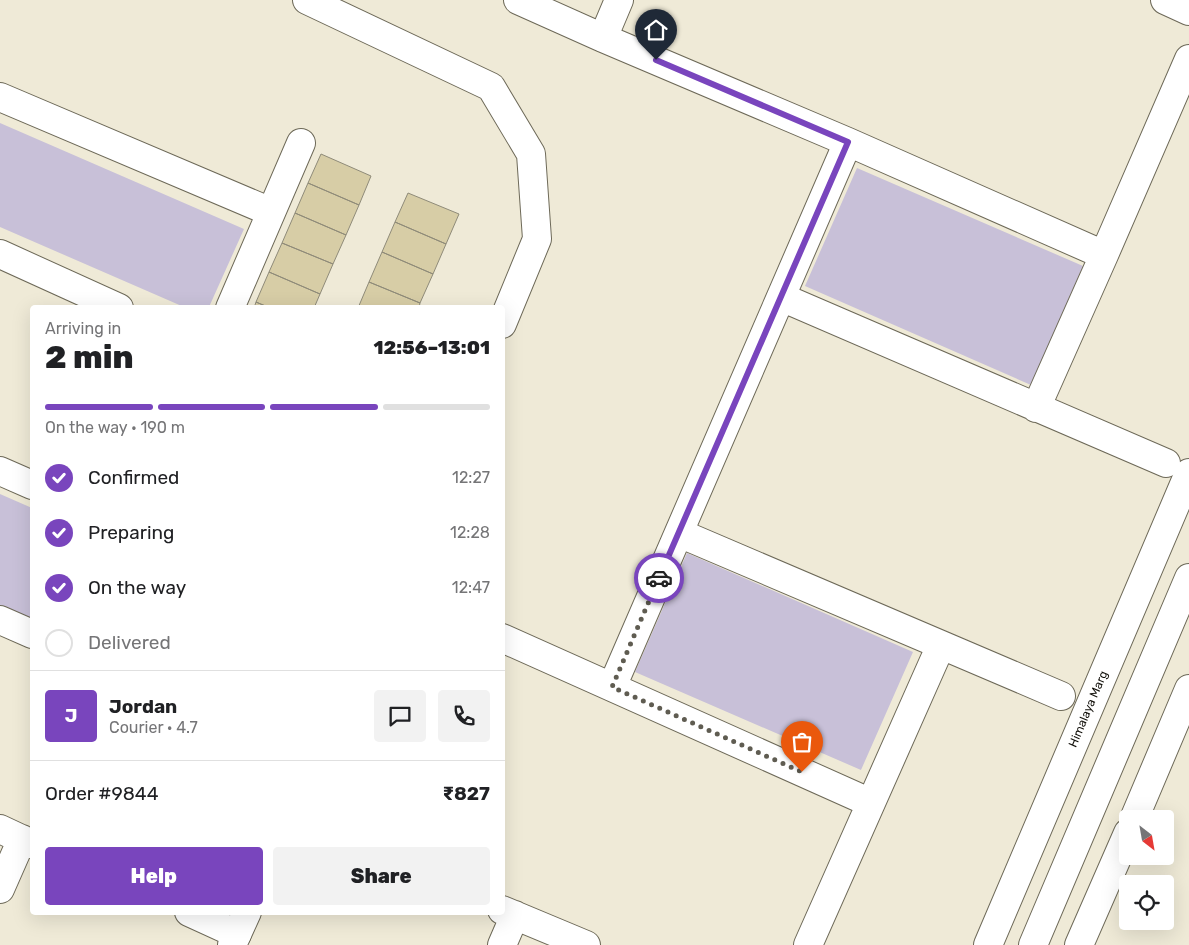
<!DOCTYPE html>
<meta charset="utf-8">
<style>
:root{--surface:#fff;--page:#f2f2f2;--text:#202124;--muted:#757577;--line:#e0e0e0;--accent:#7945bd}
body{margin:0;font-family:Rubik,sans-serif;background:var(--page);color:var(--text);height:100vh;display:flex;flex-direction:column;font-size:19px;white-space:nowrap}
*{box-sizing:border-box;margin:0}
p{font-size:16px;color:var(--muted)}
.icon{flex:none;width:28px;height:28px;fill:none;stroke:currentColor;stroke-width:2;stroke-linecap:round;stroke-linejoin:round}
.map{position:relative;flex:1;overflow:hidden}
.panel{position:absolute;left:30px;top:305px;width:475px;height:610px;display:flex;flex-direction:column;background:var(--surface);border-radius:5px;box-shadow:0 5px 20px #0002}
.panel>*{flex:none}
.needle{width:32px;rotate:149deg}
.controls{position:absolute;left:1119px;top:810px;display:grid;gap:10px}
.controls a{display:grid;place-items:center;width:55px;height:55px;border-radius:5px;background:var(--surface);box-shadow:0 5px 20px #0002;font-size:25px}
.pin{position:absolute;display:grid;place-items:center;width:42px;height:42px;color:#fff;margin:-51px -21px;border-radius:50% 50% 50% 0;rotate:-45deg;box-shadow:0 0 5px #0007}
.pin .icon{rotate:45deg}
.courier{position:absolute;display:grid;place-items:center;width:50px;height:50px;margin:-25px;border:4px solid #7945bd;border-radius:50%;background:#fff;color:#222;box-shadow:0 1px 6px #0007}
.head em{font-style:normal;font-weight:800}
.head div{display:flex;flex-direction:column-reverse}
.head{display:flex;align-items:center;justify-content:space-between;height:85px;padding:0 15px}
h1{font-size:32px;font-weight:800;line-height:38px}
.bar{display:grid;grid-template-columns:repeat(4,1fr);gap:8px 5px;align-content:center;height:60px;padding:0 15px}
.bar i{height:6px;border-radius:4px;background:var(--line)}
.bar .active{background:var(--accent)}
.bar p{grid-column:span 4}
.line{display:flex;align-items:center;gap:12px;padding:0 15px;border-top:1px solid var(--line)}
.line div{flex:1}
.round{display:grid;place-items:center;flex:none;width:52px;height:52px;border-radius:5px;background:var(--page)}
ol{padding:0 15px;list-style:none}
li{display:flex;align-items:center;gap:15px;height:55px}
li p{margin-inline-start:auto}
li .icon{padding:5px;border-radius:50%;background:var(--accent);color:#fff;stroke-width:4}
li:last-child{color:var(--muted)}
li i{width:28px;height:28px;border:2px solid var(--line);border-radius:50%}
.button{display:flex;gap:10px;margin-top:auto;padding:10px 15px}
.button a{flex:1;height:58px;border-radius:5px;background:var(--accent);color:#fff;font-size:20px;font-weight:800;line-height:58px;text-align:center}
.button a+a{background:var(--page);color:var(--text)}
.map>svg:first-child{display:block}
.green{fill:#c8c0d8}
.building{fill:#d7cda6;stroke:#8f8b79}
.lines{fill:none;stroke-linecap:round;stroke-linejoin:round}
.street-casing{stroke:#6d6958;stroke-width:30}
.secondary-casing{stroke:#6d6958;stroke-width:30}
.street{stroke:#fff;stroke-width:28}
.secondary{stroke:#fff;stroke-width:28}
.done{stroke:#5f5c51;stroke-width:5;stroke-dasharray:0 9}
.route{stroke:#7945bd;stroke-width:6}
.labels{text-anchor:middle;dominant-baseline:central;stroke-width:4.5;stroke-linejoin:round;paint-order:stroke}
.street-label{font-size:12px;fill:#110f09;stroke:#fff}
</style>
<div class="map">
<svg width="1189" height="945" viewBox="0 0 1189 945">
<rect width="100%" height="100%" fill="#efead7"/>
<path class="green" d="M0,123L244,229L209,307H184L0,227Z
M857,168L1083,266L1031,385L805,286Z
M0,494L32,508V621L0,607Z
M687,553L913,652L861,770L635,672Z"/>
<path class="building" d="M321,154L371,176L359,205L308,183Z
M308,183L359,205L346,235L295,213Z
M408,193L459,214L446,244L395,222Z
M295,213L346,235L333,264L282,243Z
M395,222L446,244L433,274L382,252Z
M282,243L333,264L320,294L269,272Z
M382,252L433,274L420,303L369,282Z
M269,272L320,294L314,308H270L256,302Z
M369,282L420,303L419,308H358Z
M256,302L270,308H254Z"/>
<g class="lines">
<g class="street-casing">
<path id="street" d="M518,0L603,38L848,142L1104,255
M1165,0L1189,11
M603,38L619,0
M0,97L271,212
M0,254L119,308
M781,297L1166,463
M230,308L301,143
M1036,408L1104,255L1189,59
M0,471L32,485
M679,533L1061,696
M0,620L32,634
M502,638L871,803
M612,687L848,142
M0,829L32,844
M0,889L22,839
M502,910L586,945
M189,912L237,934
M502,945L515,915
M808,945L941,645"/>
</g>
<g class="secondary-casing">
<path id="secondary" d="M307,0L491,87L531,154L537,239L502,324
M1134,819L1189,689
M232,945L247,912
M988,945L1189,473
M1033,945L1189,578
M1079,945L1128,833"/>
</g>
<use href="#street" class="street"/>
<use href="#secondary" class="secondary"/>
</g>
<g class="lines">
<path class="done" d="M659,578L612,687L802,772"/>
<path class="route" d="M656,60L848,142L659,578"/>
</g>
<g class="labels">
<g class="street-label">
<text transform="translate(1088 709) rotate(-67)">Himalaya Marg</text>
</g>
</g>
</svg>
<div class="controls">
<a><svg class="needle" viewBox="-14 -14 28 28"><path d="M0-13l5 13h-10z" fill="#e53935"/><path d="M0 13l5-13h-10z" fill="#757577"/></svg></a>
<a><svg class="icon" aria-label="locate" viewBox="0 0 24 24"><circle cx="12" cy="12" r="6"/><path d="M12 2v4M12 18v4M2 12h4M18 12h4"/></svg></a>
</div>
<div class="pin" style="left:802px;top:772px;background:#ea580c"><svg class="icon" aria-label="bag" viewBox="0 0 24 24"><path d="M5 8h14l-1 12H6zM9 8a3 3 0 0 1 6 0"/></svg></div>
<div class="pin" style="left:656px;top:60px;background:#1f2937"><svg class="icon" aria-label="home" viewBox="0 0 24 24"><path d="M3 11l9-7 9 7M6 9v11h12V9"/></svg></div>
<div class="courier" style="left:659px;top:578px"><svg class="icon" aria-label="car" viewBox="0 0 24 24"><path d="M5 17H2v-5l4-1 3-4h7l3 4 3 1v5h-3M9 17h6M6 11h13"/><circle cx="7" cy="17" r="2"/><circle cx="17" cy="17" r="2"/></svg></div>
<section class="panel">
<div class="head"><div><h1>2 min</h1><p>Arriving in</p></div><em>12:56–13:01</em></div>
<div class="bar"><i class="active"></i><i class="active"></i><i class="active"></i><i></i><p>On the way · 190 m</p></div>
<ol>
<li><svg class="icon" aria-label="check" viewBox="0 0 24 24"><path d="M5 12l5 5 9-10"/></svg>Confirmed<p>12:27</p></li>
<li><svg class="icon" aria-label="check" viewBox="0 0 24 24"><path d="M5 12l5 5 9-10"/></svg>Preparing<p>12:28</p></li>
<li><svg class="icon" aria-label="check" viewBox="0 0 24 24"><path d="M5 12l5 5 9-10"/></svg>On the way<p>12:47</p></li>
<li><i></i>Delivered</li>
</ol>
<div class="line" style="height:90px"><b class="round" style="background:var(--accent);color:#fff">J</b><div><b>Jordan</b><p>Courier · 4.7</p></div><a class="round"><svg class="icon" aria-label="chat" viewBox="0 0 24 24"><path d="M4 5h16v11H9l-5 4z"/></svg></a><a class="round"><svg class="icon" aria-label="phone" viewBox="0 0 24 24"><path d="M5 4h4l2 5-3 2q2 4 5 5l2-3 5 2v4C11 20 4 13 5 4z"/></svg></a></div>
<div class="line" style="height:65px"><div>Order #9844</div><b>₹827</b></div>
<div class="button"><a>Help</a><a>Share</a></div>
</section>
</div>
